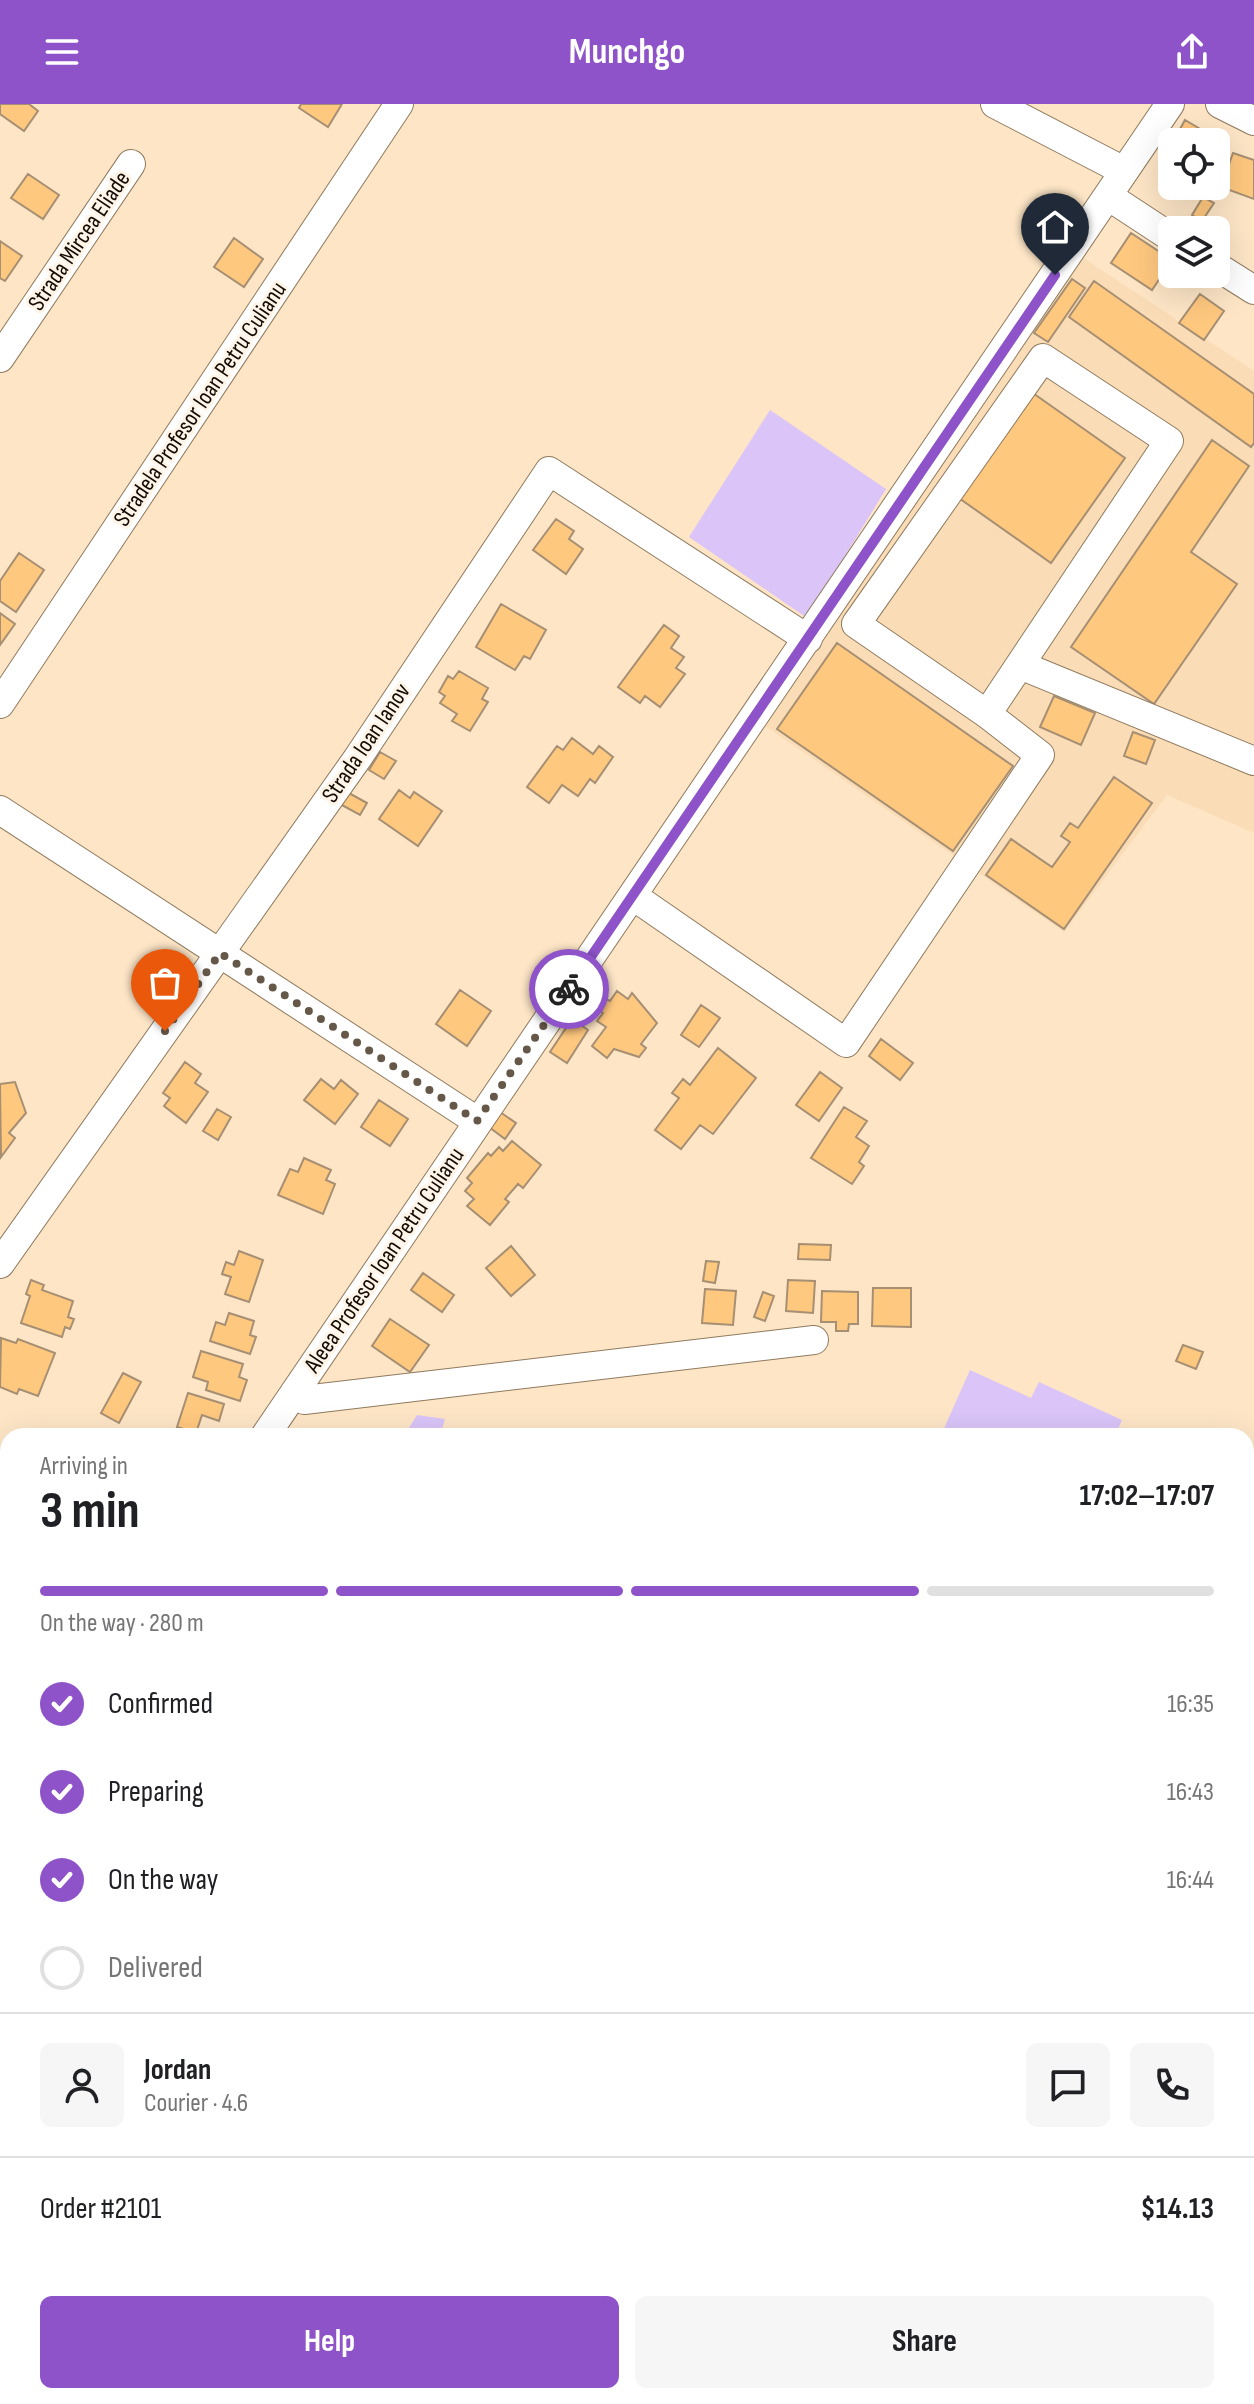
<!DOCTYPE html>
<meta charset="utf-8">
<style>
:root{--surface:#fff;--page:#f6f6f6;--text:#202124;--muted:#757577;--line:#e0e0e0;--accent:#8e53c9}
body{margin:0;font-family:"Sofia Sans Condensed",sans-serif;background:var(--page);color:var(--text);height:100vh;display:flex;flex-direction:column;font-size:30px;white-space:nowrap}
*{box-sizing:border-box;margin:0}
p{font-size:26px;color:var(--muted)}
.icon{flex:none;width:44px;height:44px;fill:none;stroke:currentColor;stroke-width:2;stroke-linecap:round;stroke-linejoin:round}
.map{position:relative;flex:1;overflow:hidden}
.sheet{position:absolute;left:0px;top:1324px;width:1254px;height:976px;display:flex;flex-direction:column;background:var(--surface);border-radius:24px 24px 0 0;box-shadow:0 8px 32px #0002}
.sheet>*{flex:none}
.fabs{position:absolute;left:1158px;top:24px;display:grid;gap:16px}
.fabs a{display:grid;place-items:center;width:72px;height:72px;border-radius:12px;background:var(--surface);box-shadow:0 8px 32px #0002;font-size:40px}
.pin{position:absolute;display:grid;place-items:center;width:68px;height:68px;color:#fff;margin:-82px -34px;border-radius:50% 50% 50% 0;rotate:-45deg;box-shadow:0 0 8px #0007}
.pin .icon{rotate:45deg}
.courier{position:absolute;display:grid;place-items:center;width:80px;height:80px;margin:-40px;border:6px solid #8e53c9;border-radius:50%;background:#fff;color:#222;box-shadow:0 2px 10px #0007}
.head em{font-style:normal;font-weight:700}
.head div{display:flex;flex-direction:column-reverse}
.head{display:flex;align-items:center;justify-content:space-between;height:136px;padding:0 40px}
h1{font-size:52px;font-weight:700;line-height:60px}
.bar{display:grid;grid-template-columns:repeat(4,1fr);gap:12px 8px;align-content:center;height:96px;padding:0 40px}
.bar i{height:10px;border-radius:6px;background:var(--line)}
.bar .current{background:var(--accent)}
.bar p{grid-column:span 4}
.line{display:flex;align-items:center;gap:20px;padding:0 40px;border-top:2px solid var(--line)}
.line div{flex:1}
.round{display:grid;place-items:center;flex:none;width:84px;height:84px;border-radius:12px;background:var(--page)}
ol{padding:0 40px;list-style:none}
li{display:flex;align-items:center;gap:24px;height:88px}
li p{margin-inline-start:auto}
li .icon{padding:8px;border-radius:50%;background:var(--accent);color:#fff;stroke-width:4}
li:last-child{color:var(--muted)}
li i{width:44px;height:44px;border:4px solid var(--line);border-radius:50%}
.cta{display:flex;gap:16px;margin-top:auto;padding:16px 40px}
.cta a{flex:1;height:92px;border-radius:12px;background:var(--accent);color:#fff;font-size:32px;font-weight:700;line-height:92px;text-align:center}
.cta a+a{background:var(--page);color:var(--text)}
header{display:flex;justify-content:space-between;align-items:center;height:104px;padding:0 40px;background:var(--accent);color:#fff;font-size:36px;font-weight:700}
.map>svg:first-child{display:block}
.built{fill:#faddb7}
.green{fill:#dac4f8}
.building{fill:#ffc87f;stroke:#a68f73;stroke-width:2}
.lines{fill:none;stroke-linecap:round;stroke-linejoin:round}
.minor-casing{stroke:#8f7a5e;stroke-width:30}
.highway-casing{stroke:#7d5b2b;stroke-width:44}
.minor{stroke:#fff;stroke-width:28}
.highway{stroke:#b68640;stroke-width:42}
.rail{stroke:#504436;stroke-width:6;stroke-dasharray:12 6;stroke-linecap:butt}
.done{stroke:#665848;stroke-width:8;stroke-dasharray:0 14.4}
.route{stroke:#8e53c9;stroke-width:10}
.labels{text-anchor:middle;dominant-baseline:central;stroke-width:6;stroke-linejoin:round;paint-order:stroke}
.street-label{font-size:24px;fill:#140c04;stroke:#fef4e8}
</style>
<header><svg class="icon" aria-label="menu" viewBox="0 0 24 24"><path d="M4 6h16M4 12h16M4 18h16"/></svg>Munchgo<svg class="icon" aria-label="share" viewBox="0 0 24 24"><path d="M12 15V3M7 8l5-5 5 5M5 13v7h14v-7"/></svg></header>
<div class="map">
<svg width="1254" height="2300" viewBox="0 0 1254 2300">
<rect width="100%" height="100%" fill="#fde5c6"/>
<path class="built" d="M1082,153L1254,267V729L1167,691L1064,828L761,619Z"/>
<path class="green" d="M770,306L886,385L807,514L689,433Z
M970,1266L1031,1294L1039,1278L1122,1316L1115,1332H949L942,1329Z
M417,1311L445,1315L442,1325L497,1332H404Z"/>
<path class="building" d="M0,0H29L38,7L24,27L0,10Z
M301,0H342L328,23L299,4Z
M1185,16L1214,33L1211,38H1173Z
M1233,49L1254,56V95L1221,83Z
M28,70L59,91L43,115L11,94Z
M1203,93L1214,99L1202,117L1192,111Z
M1131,129L1172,156L1152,186L1111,159Z
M234,134L263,155L244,183L214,163Z
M0,137L22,152L5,177L0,174Z
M1072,175L1085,184L1048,238L1034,229Z
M1094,177L1254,290V339L1251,343L1069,213Z
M1200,190L1224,207L1204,236L1179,219Z
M1030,287L1125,354L1051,459L956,392Z
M1212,336L1249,362L1191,448L1237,480L1154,600L1071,543Z
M556,415L574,427L569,435L583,445L566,470L533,446Z
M19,449L44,466L16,508L0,497V477Z
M501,500L546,526L530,555L524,552L515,566L476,543Z
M0,509L15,520L0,541Z
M664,521L679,532L671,544L684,553L676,564L685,570L660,603L645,592L640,599L618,583Z
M837,539L1013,662L953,747L777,625Z
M459,567L488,584L482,595L488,598L470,627L452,617L457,610L440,599L445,592L439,588L448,572L453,575Z
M1054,592L1095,609L1081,641L1040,623Z
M1133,628L1155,636L1146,660L1124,652Z
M572,634L593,650L599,642L613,653L595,679L590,675L578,692L562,681L549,699L527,683L557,642L563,646Z
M380,648L396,657L384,675L369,666Z
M1114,673L1152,699L1064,825L986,771L1011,735L1052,763L1070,738L1061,732L1070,719L1078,724Z
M399,686L410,694L414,688L442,707L418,742L379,715Z
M347,688L367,699L360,711L340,700Z
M460,886L491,907L467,942L436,920Z
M617,887L628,895L632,889L657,919L641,940L646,944L639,953L614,945L607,954L592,942L606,923L597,917L603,909L598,906L606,895L610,897Z
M701,901L720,914L699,943L681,931Z
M572,915L588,926L567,959L550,948Z
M881,935L913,959L900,976L869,952Z
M718,944L756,974L713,1030L700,1021L681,1045L655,1026L679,994L672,989L683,975L690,981Z
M185,958L201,970L195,979L208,988L186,1019L164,1002L170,994L163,989Z
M820,968L842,984L819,1017L796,1001Z
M321,975L334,985L341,976L358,990L335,1020L304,996Z
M15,978L26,1009L9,1029L15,1034L1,1053L0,980Z
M379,996L408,1015L390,1042L361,1023Z
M844,1003L867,1017L856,1033L869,1042L859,1058L864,1062L852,1080L811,1054Z
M217,1005L231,1013L218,1036L203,1027Z
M500,1008L516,1019L505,1035L489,1023Z
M512,1037L541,1061L523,1084L518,1080L505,1095L509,1098L490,1121L467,1102L474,1095L465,1087L472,1079L467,1074L488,1049L491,1052L499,1043L503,1047Z
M304,1054L331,1066L326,1076L335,1080L323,1110L278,1091L290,1065L298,1068Z
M799,1140L831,1141L830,1156L798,1155Z
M511,1142L535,1171L511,1192L486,1164Z
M239,1147L263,1156L249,1198L225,1190L231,1173L222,1170L226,1158L234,1161Z
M706,1157L719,1158L715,1179L703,1177Z
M423,1169L454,1191L442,1208L411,1186Z
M31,1176L44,1181L42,1186L73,1197L68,1213L74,1215L70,1225L65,1223L62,1233L21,1219L30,1192L26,1190Z
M788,1176L815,1177L813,1209L786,1207Z
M873,1184H911V1223L872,1222Z
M705,1185L736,1187L733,1221L702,1219Z
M822,1187L858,1188V1220H849L848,1227H836V1218H821Z
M763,1188L774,1192L765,1217L754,1213Z
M229,1209L254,1217L250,1231L256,1233L250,1250L210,1237L216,1218L225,1221Z
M390,1215L429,1241L410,1268L372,1242Z
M1,1234L16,1239L18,1235L55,1249L38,1292L19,1285L17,1290L0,1283Z
M1183,1241L1203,1248L1196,1265L1176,1257Z
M201,1247L243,1260L239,1273L247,1276L240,1297L206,1286L208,1278L193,1273Z
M123,1269L141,1278L119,1319L101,1309Z
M188,1289L224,1300L219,1317L202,1311L196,1329L177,1323Z
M0,1379L7,1382L2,1396L8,1398L2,1417Z
M1246,1430L1254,1434V1554L1250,1563L1246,1562Z
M4,1541L8,1542V1606L0,1609V1543Z
M3,2135L8,2137V2173L0,2169V2140Z
M0,2179L8,2181V2201L5,2210L0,2208Z
M152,2292H179L198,2300H149Z
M806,2292H858L854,2300H823Z"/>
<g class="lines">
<g class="minor-casing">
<path id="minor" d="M995,0L1124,67
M1220,0L1254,17
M1108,92L1172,134
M1216,162L1254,186
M0,254L131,60
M1020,561L1254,657
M0,600L399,0
M0,706L477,1017
M633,792L846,939L1040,651L987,610L856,520L1043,254L1169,337L987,610
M0,1160L357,655L549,367L808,535
M294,1289L304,1296L814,1236
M265,1332L1170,0
M1246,1579L1254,1582
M0,1717L8,1705
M0,1766L8,1769
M0,2106L8,2109
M761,2292L777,2300
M8,2300L13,2292"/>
</g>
<g class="highway-casing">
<path id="highway" d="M1246,1747L1254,1729
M1246,1805L1254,1787
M1023,2300L1027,2292"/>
</g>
<use href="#minor" class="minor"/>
<use href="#highway" class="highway"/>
<path class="rail" d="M1246,2010L1254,1994
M1246,2041L1254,2025
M1097,2300L1101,2292
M1113,2300L1117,2292"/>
</g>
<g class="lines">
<path class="done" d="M165,927L220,849L477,1017L569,885"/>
<path class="route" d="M569,885L1055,171"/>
</g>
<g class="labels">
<g class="street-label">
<text transform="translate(79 137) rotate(-56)">Strada Mircea Eliade</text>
<text transform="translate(200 300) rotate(-56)">Stradela Profesor Ioan Petru Culianu</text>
<text transform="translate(366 639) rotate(-56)">Strada Ioan Ianov</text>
<text transform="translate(384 1156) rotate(-56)">Aleea Profesor Ioan Petru Culianu</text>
</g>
</g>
</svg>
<div class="fabs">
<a><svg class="icon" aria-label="locate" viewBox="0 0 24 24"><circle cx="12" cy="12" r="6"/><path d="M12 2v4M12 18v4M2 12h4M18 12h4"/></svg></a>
<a><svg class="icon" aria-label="layers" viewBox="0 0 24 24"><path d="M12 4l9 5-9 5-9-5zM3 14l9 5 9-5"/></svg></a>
</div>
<div class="pin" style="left:165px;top:927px;background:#ea580c"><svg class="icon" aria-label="bag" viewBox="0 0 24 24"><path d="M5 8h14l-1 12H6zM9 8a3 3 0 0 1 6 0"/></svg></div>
<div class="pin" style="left:1055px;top:171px;background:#1f2937"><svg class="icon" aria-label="home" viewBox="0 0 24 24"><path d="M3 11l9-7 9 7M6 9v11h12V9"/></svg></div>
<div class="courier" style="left:569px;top:885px"><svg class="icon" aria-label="bike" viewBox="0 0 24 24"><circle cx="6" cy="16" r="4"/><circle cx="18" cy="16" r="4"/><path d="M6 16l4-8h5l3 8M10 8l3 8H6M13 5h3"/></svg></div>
<section class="sheet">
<div class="head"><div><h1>3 min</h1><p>Arriving in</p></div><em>17:02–17:07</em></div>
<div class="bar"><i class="current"></i><i class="current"></i><i class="current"></i><i></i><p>On the way · 280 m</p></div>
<ol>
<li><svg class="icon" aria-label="check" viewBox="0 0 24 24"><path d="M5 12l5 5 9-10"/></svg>Confirmed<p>16:35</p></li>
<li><svg class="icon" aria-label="check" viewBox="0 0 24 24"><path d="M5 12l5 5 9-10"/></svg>Preparing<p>16:43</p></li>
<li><svg class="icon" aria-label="check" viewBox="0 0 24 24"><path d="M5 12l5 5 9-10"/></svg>On the way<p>16:44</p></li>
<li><i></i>Delivered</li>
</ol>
<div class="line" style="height:144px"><a class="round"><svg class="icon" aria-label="person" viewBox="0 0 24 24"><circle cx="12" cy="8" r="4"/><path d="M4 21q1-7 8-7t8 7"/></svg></a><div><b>Jordan</b><p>Courier · 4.6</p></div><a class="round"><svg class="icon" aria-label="chat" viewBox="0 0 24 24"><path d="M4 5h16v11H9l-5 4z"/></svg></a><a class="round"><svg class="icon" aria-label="phone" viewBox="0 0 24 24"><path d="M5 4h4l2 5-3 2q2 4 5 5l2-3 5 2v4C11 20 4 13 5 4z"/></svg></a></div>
<div class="line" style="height:104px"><div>Order #2101</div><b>$14.13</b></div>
<div class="cta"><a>Help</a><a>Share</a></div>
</section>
</div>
